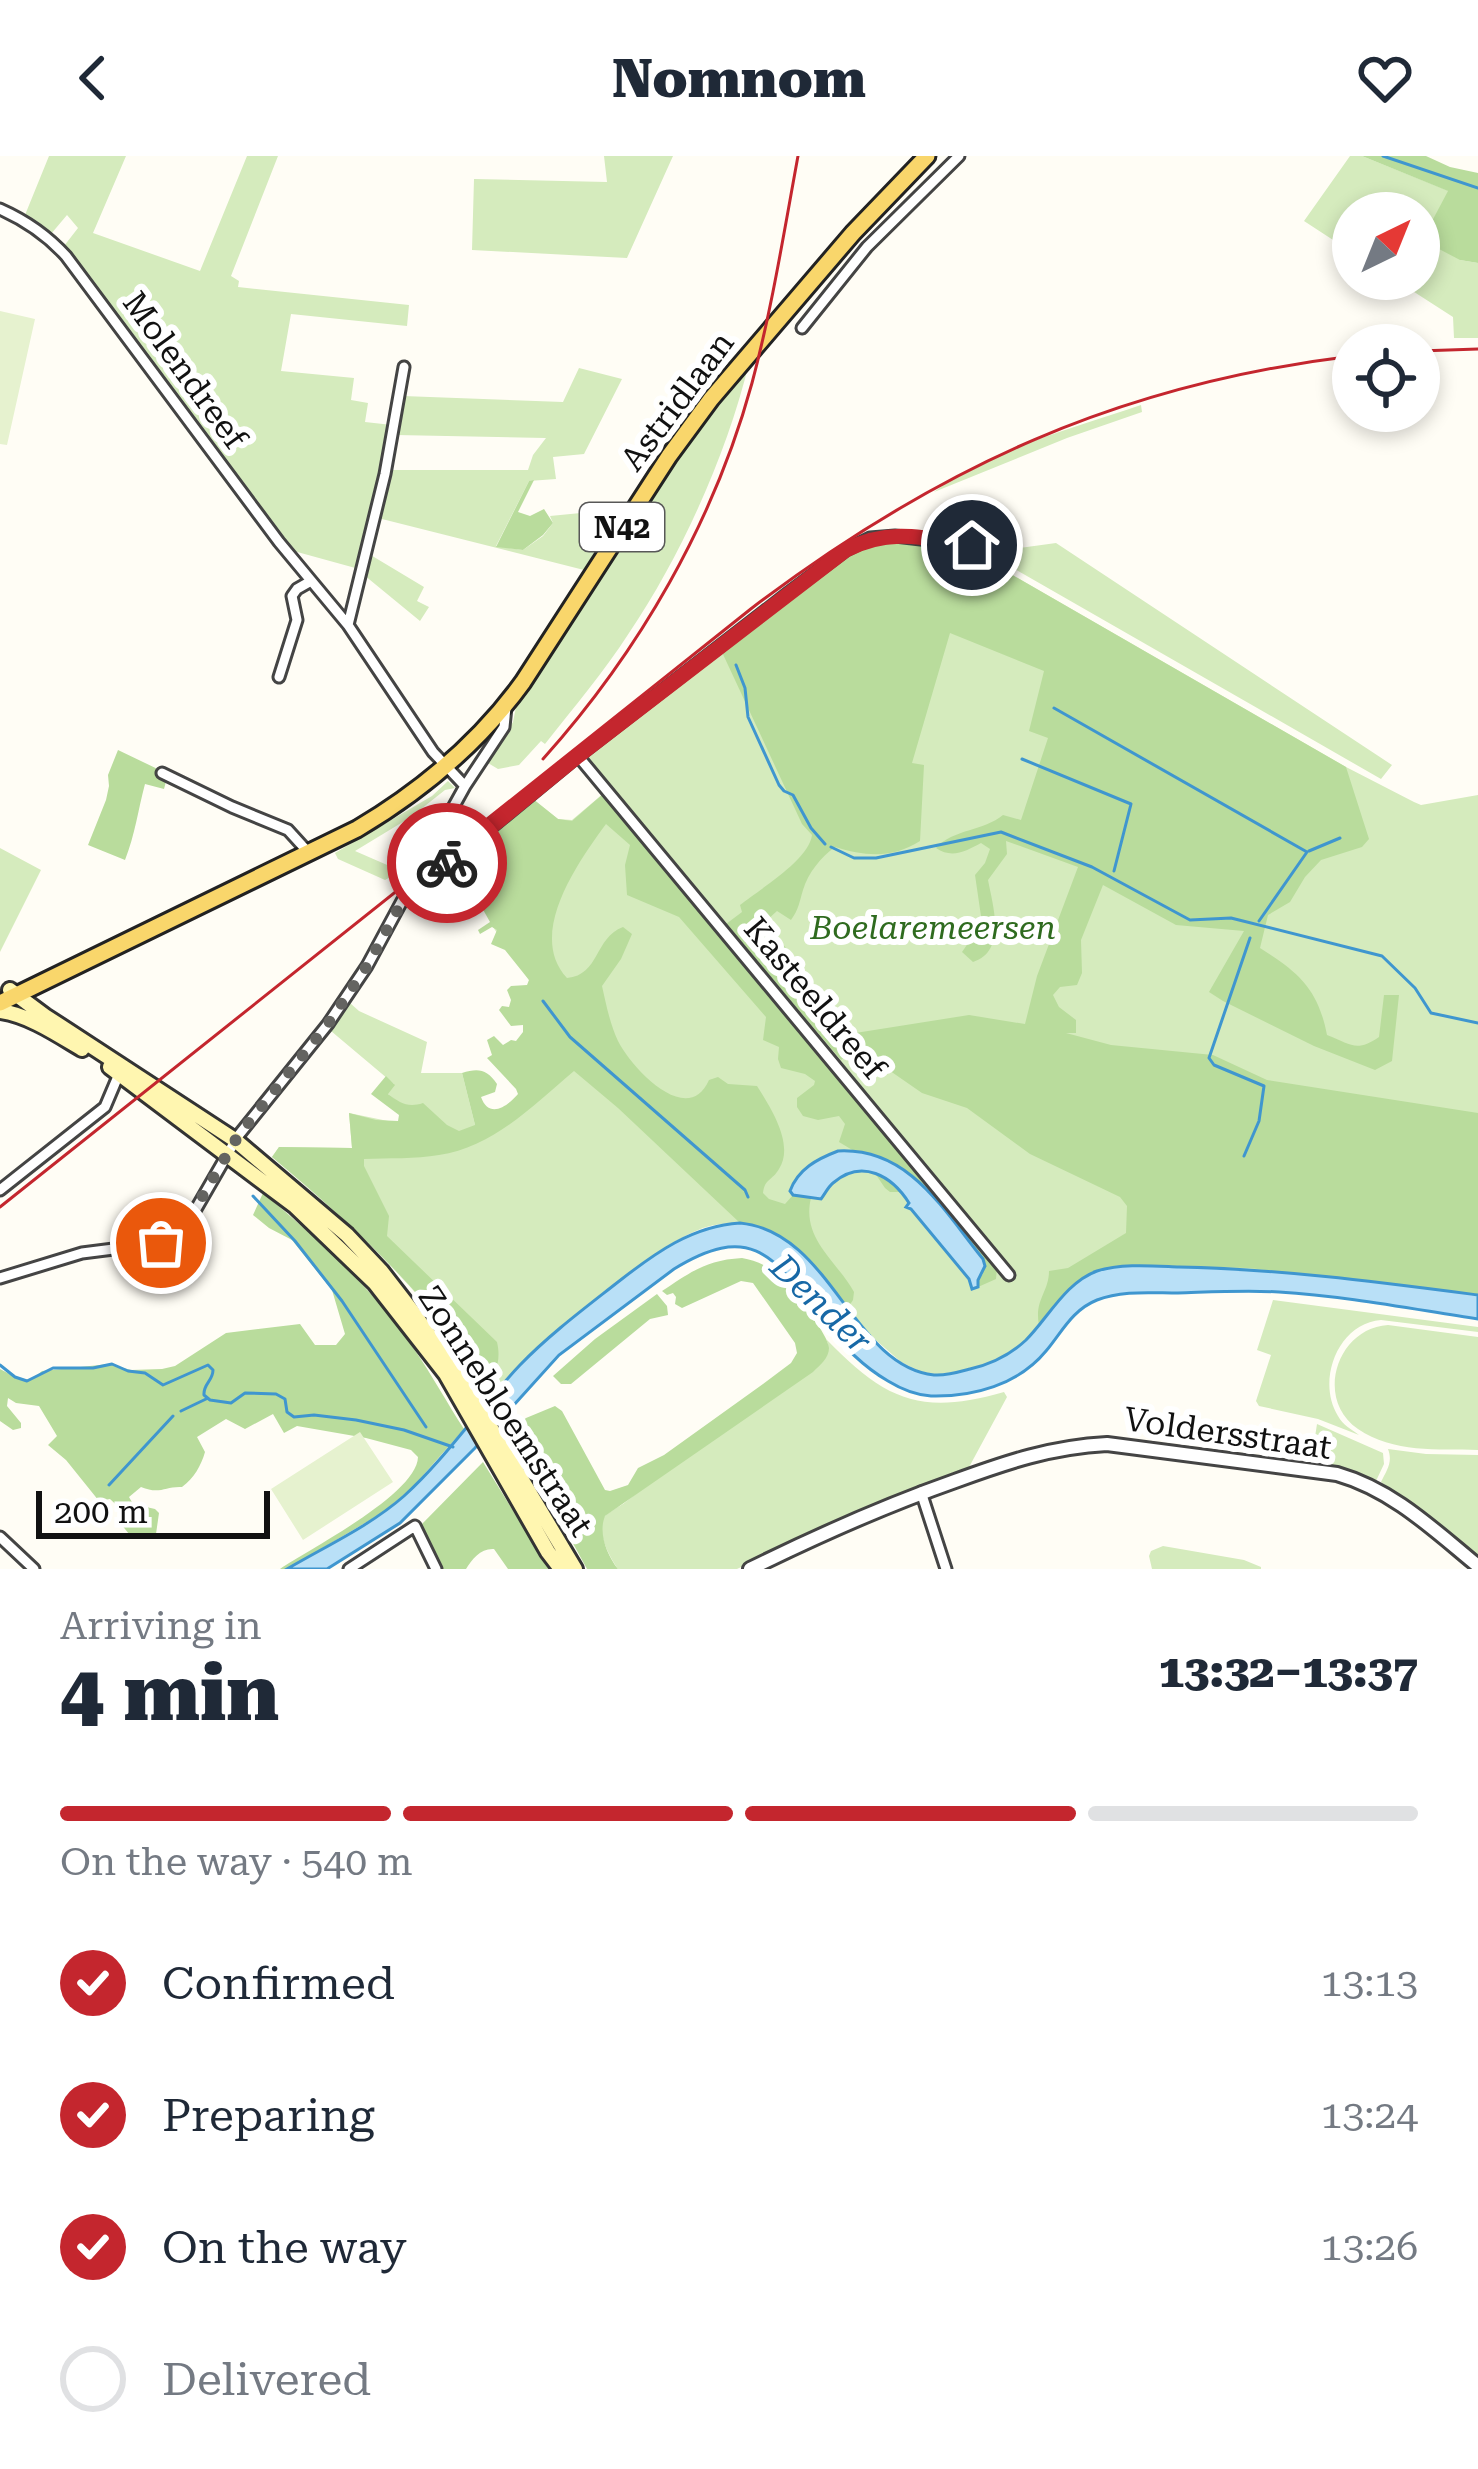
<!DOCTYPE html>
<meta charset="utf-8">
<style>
:root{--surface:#fff;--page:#f2f2f3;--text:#1f2937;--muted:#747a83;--line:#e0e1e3;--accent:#c4262e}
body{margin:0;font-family:"Roboto Serif",serif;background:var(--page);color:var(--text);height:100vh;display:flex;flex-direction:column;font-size:45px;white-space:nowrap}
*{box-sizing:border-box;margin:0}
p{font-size:39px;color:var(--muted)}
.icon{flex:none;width:66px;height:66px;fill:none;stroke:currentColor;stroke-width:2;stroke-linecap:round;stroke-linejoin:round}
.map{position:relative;height:1413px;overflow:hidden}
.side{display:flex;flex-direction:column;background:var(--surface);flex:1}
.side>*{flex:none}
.needle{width:78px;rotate:43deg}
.controls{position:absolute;left:1332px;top:36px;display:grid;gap:24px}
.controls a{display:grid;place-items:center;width:108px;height:108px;border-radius:50%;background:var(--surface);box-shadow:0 6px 18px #0003;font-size:60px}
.scale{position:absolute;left:36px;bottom:30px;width:234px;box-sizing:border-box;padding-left:12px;border:6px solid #111;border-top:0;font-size:33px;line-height:42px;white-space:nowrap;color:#111;-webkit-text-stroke:9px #fff;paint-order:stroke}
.pin{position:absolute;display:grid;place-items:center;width:102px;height:102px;color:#fff;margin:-51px;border:6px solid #fff;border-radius:50%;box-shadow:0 3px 12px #0007}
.courier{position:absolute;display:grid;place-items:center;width:120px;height:120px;margin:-60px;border:9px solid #c4262e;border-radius:50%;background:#fff;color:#222;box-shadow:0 3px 15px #0007}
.overview em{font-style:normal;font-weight:800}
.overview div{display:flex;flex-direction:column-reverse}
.overview{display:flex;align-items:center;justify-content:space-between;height:204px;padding:0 60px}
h1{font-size:78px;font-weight:800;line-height:90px}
.bar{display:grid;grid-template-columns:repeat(4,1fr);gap:18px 12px;align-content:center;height:144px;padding:0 60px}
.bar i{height:15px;border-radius:9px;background:var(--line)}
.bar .active{background:var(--accent)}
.bar p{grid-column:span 4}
ol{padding:0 60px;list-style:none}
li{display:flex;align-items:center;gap:36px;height:132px}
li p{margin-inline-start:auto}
li .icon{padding:12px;border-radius:50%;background:var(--accent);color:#fff;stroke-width:4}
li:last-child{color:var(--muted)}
li i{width:66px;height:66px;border:6px solid var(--line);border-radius:50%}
header{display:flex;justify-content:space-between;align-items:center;height:156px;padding:0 60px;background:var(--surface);font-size:54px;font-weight:800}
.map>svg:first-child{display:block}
.green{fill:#d5ebbd}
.forest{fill:#b9dc9c;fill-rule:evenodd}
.pitch{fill:#e6f2cf}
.water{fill:#b9e0f7;stroke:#3f96cf;stroke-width:3}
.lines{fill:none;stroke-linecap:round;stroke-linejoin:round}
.stream{stroke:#3f96cf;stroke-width:3}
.minor-casing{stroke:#444;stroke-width:15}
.tertiary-casing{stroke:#444;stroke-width:18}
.secondary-casing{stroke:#333;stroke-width:20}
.primary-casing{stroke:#222;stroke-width:21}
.minor{stroke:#fff;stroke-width:9}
.tertiary{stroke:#fff;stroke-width:12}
.secondary{stroke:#fff6b0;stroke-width:14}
.primary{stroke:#f9d66b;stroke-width:15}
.rail{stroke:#c4262e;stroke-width:3}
.done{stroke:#646461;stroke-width:12;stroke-dasharray:0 21.6}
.route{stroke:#c4262e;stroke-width:15}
.labels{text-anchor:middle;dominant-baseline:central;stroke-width:12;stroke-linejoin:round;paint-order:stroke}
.shield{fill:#fff;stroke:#585858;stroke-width:3}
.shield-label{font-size:30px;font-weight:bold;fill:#111}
.street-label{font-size:33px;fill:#111;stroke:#fff}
.park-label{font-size:33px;font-style:italic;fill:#2f6b1f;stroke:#fff}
.water-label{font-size:36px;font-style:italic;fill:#1768a6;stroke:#fff}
</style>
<header><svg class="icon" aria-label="back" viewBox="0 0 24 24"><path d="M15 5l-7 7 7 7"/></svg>Nomnom<svg class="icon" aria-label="heart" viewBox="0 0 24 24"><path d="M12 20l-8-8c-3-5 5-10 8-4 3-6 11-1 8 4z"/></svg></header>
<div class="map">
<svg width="1478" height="1413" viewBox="0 0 1478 1413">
<rect width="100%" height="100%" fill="#fffdf5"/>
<path class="green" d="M49,0H126L93,77L200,115L247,0H278L231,120L239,125L238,131L409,149L407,170L291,158L281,215L354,222L351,244L368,247L365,266L392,269L359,413L290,394L165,222L64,90L78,72L67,59L51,78L25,59Z
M604,0H673L627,102L472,94L474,23L607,26Z
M1350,0H1362L1449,35L1460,104L1478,107V182H1454L1453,161L1394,123H1419V57H1353V97L1304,65Z
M749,207C727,298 681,400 629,477C604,516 574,551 545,588L541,585L519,609L498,613L488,607L513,566L517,546L670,309Z
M579,212L622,223L584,298L553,301L556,323L529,325L496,390L523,394L543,380L553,367L550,360L591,356L610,370L584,414L378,362L389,314H528L533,299L546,282L396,279L403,240L563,246Z
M1141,249L1142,256L1067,282L934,336C991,293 1074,272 1141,249Z
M1056,387L1392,609L1381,623L980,393L1005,394Z
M969,394L1346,611L1414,646L1421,649L1478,639V1139L1142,1110L1052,1152L1023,1187L997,1204L969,1214L936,1219L919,1215L901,1206L863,1173L827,1125L740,1067C728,1067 715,1068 703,1072C669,1085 638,1110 610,1133C568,1167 529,1199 494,1240C469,1212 452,1178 427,1150C380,1095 327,1047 272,1001L279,991L352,992L349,957L417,971L412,951L399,947L387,937L394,928L331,875L350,847L359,855L427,886L421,917H462L475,969L506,950L519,938L529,824L493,771L533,643L558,663L572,664L611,631L586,600L721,494Z
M369,398L424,431L417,445L429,451L420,465L364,419Z
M448,625L455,632L445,634L411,661L355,695L401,715L385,724L338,703L335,697L432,640Z
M0,692L41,714L0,796Z
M1273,1144L1478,1171V1176L1381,1164C1338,1167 1316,1225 1338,1260C1343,1269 1351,1273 1359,1279L1318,1263L1259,1250L1256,1245L1271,1199L1257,1194Z
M1388,1169L1478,1181V1294C1438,1293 1393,1297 1358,1273C1314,1243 1337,1172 1388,1169Z
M826,1183C885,1244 920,1260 1004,1236L1007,1241L968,1313L859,1354L737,1413H618C610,1402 595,1374 604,1361C605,1359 621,1349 623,1348L828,1188Z
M1317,1268L1383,1297L1384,1308L1376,1325L1342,1313L1306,1307L1309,1294H1313Z
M1388,1293L1426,1298L1478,1299V1400L1381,1326C1387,1314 1393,1306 1388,1293Z
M1163,1390L1244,1404L1261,1411V1413H1152L1149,1400L1151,1395Z"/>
<path class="forest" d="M1362,0H1426L1450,11L1478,17V107L1460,104L1422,84L1448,35Z
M534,324L518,356L530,360L544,353L553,367L543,379L523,394L496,391L529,325Z
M876,384L969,394L1346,611L1369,683L1362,691L1321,704L1305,721L1290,746L1268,759L1260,792C1298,816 1318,832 1327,879C1351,888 1356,897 1379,881L1384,839H1399L1392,905L1375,914L1314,890L1223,845L1209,836L1244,775L1176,769L1103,729L1081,784L1082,817L1077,829L1060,831L1053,839L1059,851L1076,864V877H1066L1111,889L1213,899L1267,924L1478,957V1139L1249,1112L1142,1110L1098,1115L1072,1132L1039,1169C1034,1144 1049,1136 1049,1115L1068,1112L1126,1077L1127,1050L1120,1041L1030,998L967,952L922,937L857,892L841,904L726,768L742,756L740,749C760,733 809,704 812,679L802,668L721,494L860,392ZM950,477L1044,515L1029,575L1048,582L1021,664L1003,659C984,675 953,673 936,692C952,703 966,695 981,687L990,693L985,707L975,719L982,767L962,796L973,806C1007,795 993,750 988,724L1007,698L1006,685L1078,711L1037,820L1025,868L969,859L849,878L766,765L777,755L791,764C799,753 799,747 803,734C808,717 821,701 835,691C865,700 892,703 920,685L924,609L912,607Z
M118,594L168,618L164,633L145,628C138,654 135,679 125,704L88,689L106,644L109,630L108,619Z
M603,638L997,1112L996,1123L978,1131V1124L983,1118L903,1036H890L885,1032L864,1001L839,986L845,968L839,960L818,964L803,960L797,951V942L814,929L815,925L805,918L781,912L778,903L779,891L763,884L766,861L679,761L627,739L625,709L630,689L606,668C579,705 526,778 567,822C600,819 594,782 623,771L632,778L621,803L602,830C606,848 610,868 618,885C632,913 688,972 709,924L718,921L728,928L757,930C770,951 795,988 779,1013C772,1025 765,1022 763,1037L769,1043L785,1048L793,1039L811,1042C801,1083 837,1105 854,1136L853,1144L847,1153C819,1115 791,1071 740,1067L618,952L574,915C534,949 493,991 439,999C415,1003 389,1002 364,1003V1010L389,1060L387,1080L497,1186C501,1203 497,1218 485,1230C473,1212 462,1192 448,1175C397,1110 336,1054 272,1001L279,991L352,992L349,957L376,964L398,965L399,959L371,938L386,920L395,929L388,938C400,947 408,952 423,947L447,969L459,975L475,969L462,917C478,912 487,913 497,928L495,936L481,941C489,963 507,951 518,938L516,933L487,902L492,899L487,884L494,880L503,889L511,884L516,885L523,876V869L511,870L499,854L502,850L509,851L511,844L507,834L511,830L527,829L529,824L505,794L491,788L497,774L492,771L480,778L478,774L490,766L481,750L462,753L456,720L441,723L439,718L533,643L558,663L572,665Z
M263,1037C318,1083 374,1133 414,1193C432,1219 447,1247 464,1273L412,1332L382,1357L287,1413H280C311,1392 417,1338 418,1301L411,1294L366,1282L297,1270L284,1277L273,1258L245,1273L226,1263L197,1281L205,1296C201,1310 194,1322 182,1331C165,1330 160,1339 141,1331L129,1341L133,1348L155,1353L159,1357L156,1378L133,1383L121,1368L126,1358L110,1343L99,1345L66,1304L48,1289L57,1280L39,1250L16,1247L8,1242L7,1250L21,1267V1272L13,1274L0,1265V1213L17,1222L31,1224L42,1215L109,1208L131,1214L162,1213L175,1210L226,1177L300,1168L315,1189H336L345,1178L332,1134L292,1084L269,1072L253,1059Z
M742,1102C752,1104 762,1107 770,1113C783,1123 828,1175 829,1192C829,1202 820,1209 813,1216L605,1360C598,1377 607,1399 618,1413H587L511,1274L526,1262L555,1250L562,1255L605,1334L610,1335L628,1329L638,1312L664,1299L763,1228L791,1207L797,1197L795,1187L753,1127L741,1125L682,1152L675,1148L676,1141L673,1137L667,1139L662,1135C691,1116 706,1104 742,1102Z
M657,1138L667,1150L668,1159L650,1163L571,1228H561L553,1220L595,1183Z
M483,1306L544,1405L549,1413H508L494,1393C481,1392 472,1403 466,1413H443L421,1369Z"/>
<path class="pitch" d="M0,155L35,163L7,289L0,288Z
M360,1276L393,1326L303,1384L271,1333Z"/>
<path class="water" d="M838,995C909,991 944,1055 983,1103L985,1110L978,1124V1131L972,1133L969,1123L911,1053L906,1051L909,1047C892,1020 862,1002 833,1027C828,1031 825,1038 821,1043L793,1039L790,1035C798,1013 817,1003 838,995Z
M740,1067C831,1075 852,1210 934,1219C946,1220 959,1216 970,1213C991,1208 1010,1199 1026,1184C1048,1162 1066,1126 1097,1115C1122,1107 1154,1110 1179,1111C1280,1113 1378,1126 1478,1139V1163C1412,1153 1345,1140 1279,1136C1245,1134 1211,1136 1178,1137C1151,1137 1122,1134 1097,1144C1072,1154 1062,1176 1046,1195C1018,1229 973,1241 931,1240C915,1239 901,1233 888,1225C862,1210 840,1187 822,1163C775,1103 754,1064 674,1113L559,1199L475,1292L400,1367L327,1413H287C326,1390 370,1370 404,1340C447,1301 480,1251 520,1209C550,1178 585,1152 618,1126C655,1097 692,1070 740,1067Z"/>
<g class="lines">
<path class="stream" d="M1383,0L1478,32
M736,509L745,532L748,561L779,629L784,635L793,639L811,672L825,688
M1054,552L1307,696L1259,765
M1022,603L1131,648L1114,715
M831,691L854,702H876L1001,676L1092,711L1190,764L1231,762L1382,800L1415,832L1431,857L1478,867
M1309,695L1340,682
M543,845L570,881L745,1034L748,1041
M1244,1000L1259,965L1264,930L1214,909L1209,902L1250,782
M253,1040L295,1085L342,1145L426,1271
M0,1209L15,1221L27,1225L53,1212H93L112,1208L128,1215L145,1217L163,1229L208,1209L213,1214C213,1225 203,1228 204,1239L210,1244L231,1247L245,1237L276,1238L285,1243L287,1256L294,1261L314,1259L356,1264L404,1274L453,1291
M181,1255L206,1243
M109,1329L173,1260"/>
<g class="minor-casing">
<path id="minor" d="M0,53C27,65 47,79 66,100L279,386L348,469L433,596L465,630
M802,172L867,91L959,0
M348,469L385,318L404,211
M279,521L297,464L292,440L297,433L311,425
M578,600L1009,1119
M162,617L232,651L288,674L308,696
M430,693L465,630L504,571L506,551
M0,1034L105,951L119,918
M0,1122L82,1097L161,1087L176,1080L189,1065L238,980L328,868L367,810L402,745L578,600L787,438L846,394L870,382L895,380L972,389
M921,1336L946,1413
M0,1381L34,1413
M349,1413L415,1370L436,1413"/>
</g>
<g class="tertiary-casing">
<path id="tertiary" d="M750,1413C817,1380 884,1350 955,1325C1007,1306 1051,1291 1107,1288L1337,1318C1393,1334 1434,1374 1478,1410"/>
</g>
<g class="secondary-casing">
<path id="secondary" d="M10,834L45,860L235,984L347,1079L381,1115L412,1155L464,1227L575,1413
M0,855C29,859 57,878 82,893
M110,911L295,1050L375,1127L446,1218L548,1396L561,1413"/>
</g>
<g class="primary-casing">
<path id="primary" d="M0,847L357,673C423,634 478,588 523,526L669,300L711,243L853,77L927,0"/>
</g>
<use href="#minor" class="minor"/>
<use href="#tertiary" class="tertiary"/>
<use href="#secondary" class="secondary"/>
<use href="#primary" class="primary"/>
<path class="rail" d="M1419,195L1478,193
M543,603C639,496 714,366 752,227C772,152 784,76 798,0
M0,1051L752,452C938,311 1119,228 1353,200"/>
</g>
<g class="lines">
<path class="done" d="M161,1087L182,1075L238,980L328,868L367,810L402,746L447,707"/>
<path class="route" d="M447,707L578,600L846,394C890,371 926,382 972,389"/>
</g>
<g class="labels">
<rect class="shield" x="580" y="347" width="84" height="48" rx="9"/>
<g class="shield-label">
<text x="622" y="371">N42</text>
</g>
<g class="street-label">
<text transform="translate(185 214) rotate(54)">Molendreef</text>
<text transform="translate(677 245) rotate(-53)">Astridlaan</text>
<text transform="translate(815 842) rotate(50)">Kasteeldreef</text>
<text transform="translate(506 1255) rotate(57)">Zonnebloemstraat</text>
<text transform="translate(1228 1277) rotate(8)">Voldersstraat</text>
</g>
<g class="park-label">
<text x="933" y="771">Boelaremeersen</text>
</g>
<g class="water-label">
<text transform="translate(821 1148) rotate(44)">Dender</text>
</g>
</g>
</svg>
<div class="controls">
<a><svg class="needle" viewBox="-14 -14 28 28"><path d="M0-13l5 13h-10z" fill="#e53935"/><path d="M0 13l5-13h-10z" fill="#747a83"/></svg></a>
<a><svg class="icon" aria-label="locate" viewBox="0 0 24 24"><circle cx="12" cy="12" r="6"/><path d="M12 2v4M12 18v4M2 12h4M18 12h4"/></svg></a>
</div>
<div class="scale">200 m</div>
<div class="pin" style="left:161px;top:1087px;background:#ea580c"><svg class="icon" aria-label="bag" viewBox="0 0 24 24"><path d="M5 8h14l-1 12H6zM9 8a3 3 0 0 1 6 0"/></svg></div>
<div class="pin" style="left:972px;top:389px;background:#1f2937"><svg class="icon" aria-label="home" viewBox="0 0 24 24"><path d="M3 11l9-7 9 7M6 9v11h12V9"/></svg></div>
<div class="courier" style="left:447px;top:707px"><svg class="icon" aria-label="bike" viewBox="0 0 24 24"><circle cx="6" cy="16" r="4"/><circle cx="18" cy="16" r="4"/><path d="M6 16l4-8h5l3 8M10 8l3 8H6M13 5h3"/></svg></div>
</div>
<section class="side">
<div class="overview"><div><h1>4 min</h1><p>Arriving in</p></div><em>13:32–13:37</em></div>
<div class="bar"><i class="active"></i><i class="active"></i><i class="active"></i><i></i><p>On the way · 540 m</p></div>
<ol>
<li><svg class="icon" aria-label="check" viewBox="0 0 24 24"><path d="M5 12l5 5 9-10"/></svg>Confirmed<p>13:13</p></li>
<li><svg class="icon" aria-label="check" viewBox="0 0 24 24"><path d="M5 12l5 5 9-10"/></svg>Preparing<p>13:24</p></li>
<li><svg class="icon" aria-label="check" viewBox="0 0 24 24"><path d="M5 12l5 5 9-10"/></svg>On the way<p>13:26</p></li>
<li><i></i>Delivered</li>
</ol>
</section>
